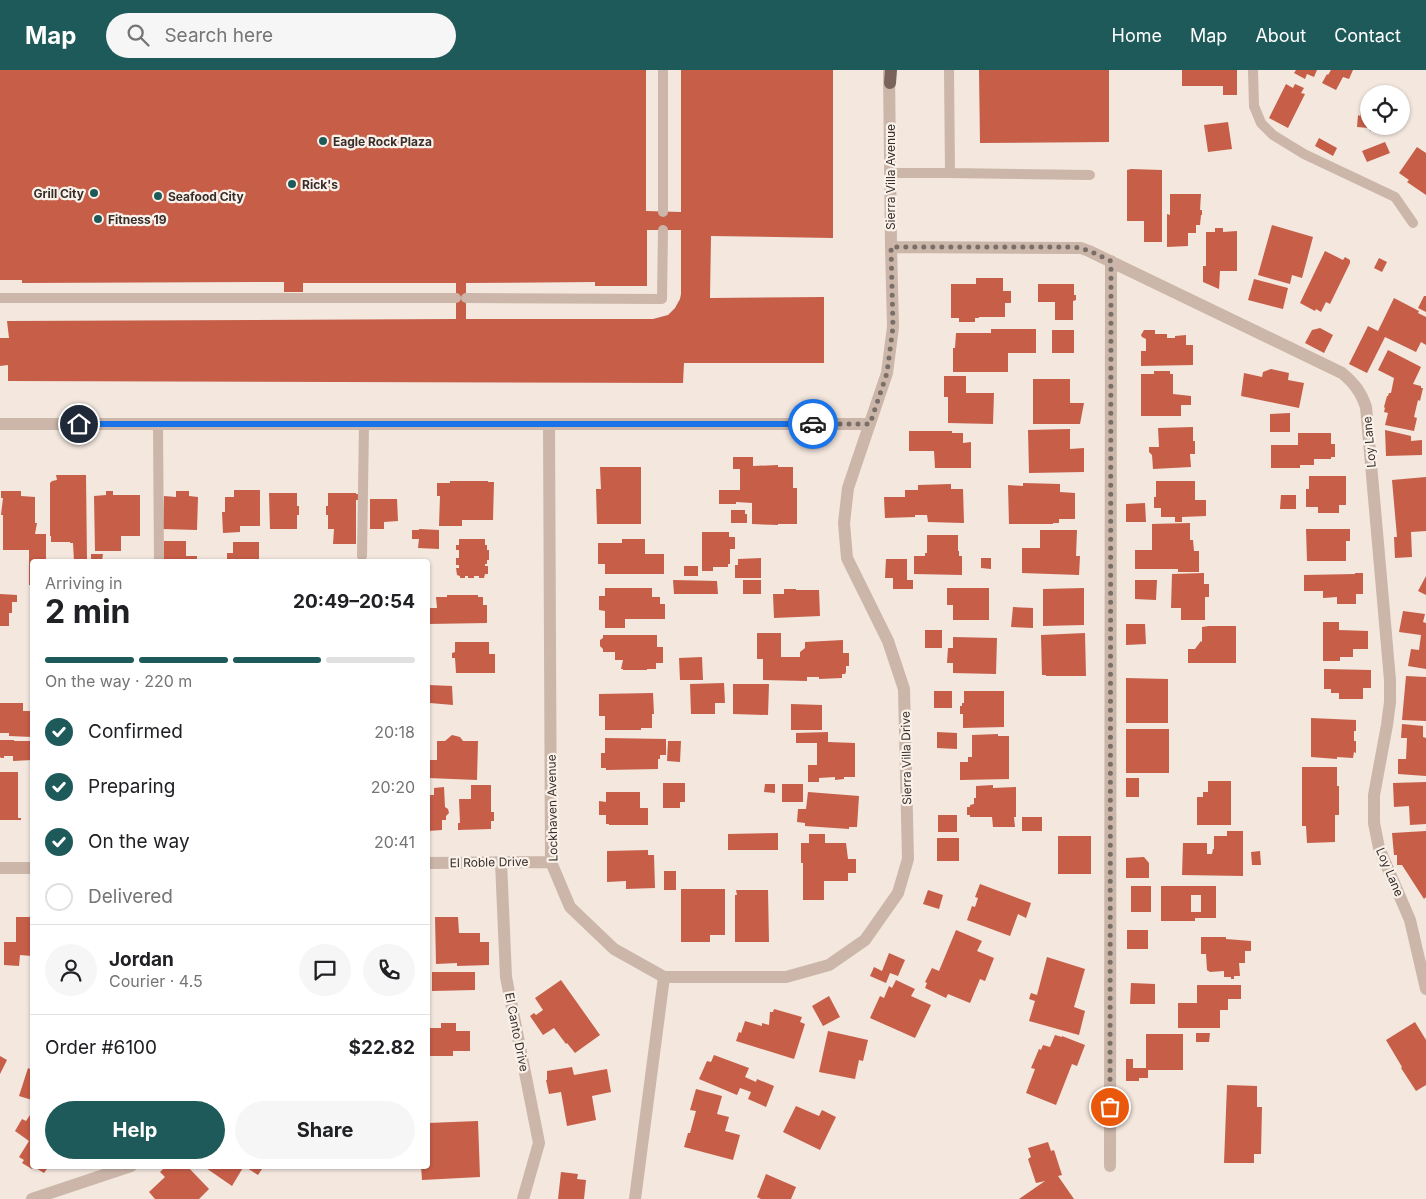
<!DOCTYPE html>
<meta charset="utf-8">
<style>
:root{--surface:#fff;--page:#f6f6f6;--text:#202124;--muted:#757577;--line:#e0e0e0;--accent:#1e5a5a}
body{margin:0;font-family:Inter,sans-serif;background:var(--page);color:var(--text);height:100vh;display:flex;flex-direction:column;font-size:19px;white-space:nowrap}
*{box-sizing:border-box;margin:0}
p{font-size:16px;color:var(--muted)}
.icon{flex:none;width:28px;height:28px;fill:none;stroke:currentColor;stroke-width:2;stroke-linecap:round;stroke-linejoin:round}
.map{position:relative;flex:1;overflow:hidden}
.side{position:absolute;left:30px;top:489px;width:400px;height:610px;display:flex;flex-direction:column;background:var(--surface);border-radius:5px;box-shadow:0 1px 4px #0004}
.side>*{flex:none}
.tools{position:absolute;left:1360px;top:15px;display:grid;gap:10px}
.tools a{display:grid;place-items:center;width:50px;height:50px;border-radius:50%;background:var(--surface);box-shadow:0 1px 4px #0004;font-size:25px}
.pin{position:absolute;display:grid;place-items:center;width:42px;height:42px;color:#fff;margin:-21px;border:2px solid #fff;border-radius:50%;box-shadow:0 1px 5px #0007}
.courier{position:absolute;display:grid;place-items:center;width:50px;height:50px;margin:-25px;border:4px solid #1a73e8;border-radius:50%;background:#fff;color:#222;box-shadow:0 1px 6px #0007}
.head em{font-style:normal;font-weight:700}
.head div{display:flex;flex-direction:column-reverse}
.head{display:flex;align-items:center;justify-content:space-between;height:85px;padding:0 15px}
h1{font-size:32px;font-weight:700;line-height:38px}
.bar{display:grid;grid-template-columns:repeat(4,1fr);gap:8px 5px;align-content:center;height:60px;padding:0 15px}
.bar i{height:6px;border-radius:4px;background:var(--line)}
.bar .current{background:var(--accent)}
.bar p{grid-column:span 4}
.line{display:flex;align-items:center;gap:12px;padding:0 15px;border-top:1px solid var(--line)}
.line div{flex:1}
.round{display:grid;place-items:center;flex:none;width:52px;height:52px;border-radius:26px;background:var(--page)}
ol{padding:0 15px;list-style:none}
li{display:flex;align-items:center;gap:15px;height:55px}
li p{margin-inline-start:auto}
li .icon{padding:5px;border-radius:50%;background:var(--accent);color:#fff;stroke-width:4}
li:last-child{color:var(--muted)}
li i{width:28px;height:28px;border:2px solid var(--line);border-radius:50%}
.primary-button{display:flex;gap:10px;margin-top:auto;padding:10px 15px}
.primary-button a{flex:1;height:58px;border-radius:30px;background:var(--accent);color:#fff;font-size:20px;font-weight:700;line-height:58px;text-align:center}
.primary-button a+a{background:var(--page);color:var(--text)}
header{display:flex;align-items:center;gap:30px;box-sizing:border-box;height:70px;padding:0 25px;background:var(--accent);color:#fff}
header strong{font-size:24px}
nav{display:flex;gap:28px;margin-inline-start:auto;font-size:18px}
.search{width:350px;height:45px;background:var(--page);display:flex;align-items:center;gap:12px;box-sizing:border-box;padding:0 18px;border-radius:28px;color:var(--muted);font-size:19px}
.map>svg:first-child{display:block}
.building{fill:#c65e48;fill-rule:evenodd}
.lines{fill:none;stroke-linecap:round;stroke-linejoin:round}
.service{stroke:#cbb6a9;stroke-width:10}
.minor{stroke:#cbb6a9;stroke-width:12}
.primary{stroke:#7a635a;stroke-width:12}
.done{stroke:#796e68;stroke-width:5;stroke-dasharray:0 9}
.route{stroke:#1a73e8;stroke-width:6}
.poi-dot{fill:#1e5a5a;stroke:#faf2ea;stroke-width:2}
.labels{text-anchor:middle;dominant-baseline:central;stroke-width:4.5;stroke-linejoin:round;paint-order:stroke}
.poi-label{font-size:12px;font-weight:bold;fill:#382d29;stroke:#faf2ea;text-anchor:start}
.street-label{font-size:12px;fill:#382d29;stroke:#faf2ea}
</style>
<header>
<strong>Map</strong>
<div class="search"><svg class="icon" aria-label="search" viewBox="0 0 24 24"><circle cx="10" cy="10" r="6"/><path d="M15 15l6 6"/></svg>Search here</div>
<nav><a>Home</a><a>Map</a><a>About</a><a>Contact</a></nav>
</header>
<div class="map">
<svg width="1426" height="1129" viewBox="0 0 1426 1129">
<rect width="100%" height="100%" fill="#f3e7de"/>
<path class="building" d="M0,0H646V141L681,142V0H833V168L711,166L710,228L824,227V293H684L683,313L8,311V295L0,296V268H9L7,251L456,249V213H303V222H284V212L22,213V210H0ZM647,160H681V224L680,229L675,238L668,245L653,249H466V213L595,212V216H647Z
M979,0H1109V72L980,73Z
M1182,0H1237V25H1223V16H1182Z
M1296,0H1317L1314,7L1307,4L1305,9L1294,3Z
M1331,0H1353L1349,9L1343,7L1336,20L1322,13L1327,4L1328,5Z
M1286,14L1293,18L1295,14L1304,18L1301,23L1305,24L1288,58L1269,48Z
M1401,29L1406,30L1404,54H1401Z
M1364,32H1369V58L1357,57L1358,45L1360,46V41H1363Z
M1228,52L1232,79L1208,82L1204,55Z
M1370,56H1389L1388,62L1370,61Z
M1319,68L1337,78L1333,86L1315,76Z
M1385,72L1390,83L1367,92L1362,81Z
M1417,77L1426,83V125L1407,112L1409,110L1399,103Z
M1131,99L1162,100V172H1144V151H1127V100Z
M1170,124H1201L1200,140H1202V145H1201L1200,155H1196V163H1188V176L1167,177V144L1170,145Z
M1272,155L1313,167L1302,208L1292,205L1290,214L1258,205Z
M1215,158H1223V162L1237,161V201H1220L1219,219L1203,212V196H1206V162H1215Z
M1325,181L1343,190L1345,187L1350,190V193L1330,234L1326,232L1321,242L1316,239L1315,241L1300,233Z
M1379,188L1387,192L1382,202L1374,198Z
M976,208H1003V221H1011V233H1005V247H979V248H975V252H959V248H951V214H976Z
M1254,209L1288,218L1283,239L1248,230Z
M1038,214H1074V225H1076V230L1073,231V250H1055V232H1038Z
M1424,226H1426V242L1418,238Z
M1394,228L1419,241L1418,243L1426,247V275L1421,272L1416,282L1385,267L1367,303L1349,294L1368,256L1378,261Z
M1320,258L1333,265L1324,283L1305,273L1312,260Z
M991,259H1036V283H1008V302H953V278H955L956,263H991Z
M1052,260H1074V283H1052Z
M1144,260H1155V264H1167V268H1175V266L1186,265V275H1193V295L1141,296V281H1146V269L1142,267L1141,265Z
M1388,280L1421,297L1413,314L1421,316V318H1423L1420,331L1418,330L1414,347L1417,348L1414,361L1385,355L1388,343L1384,342L1385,338L1384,337L1387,326H1388L1389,323H1391L1394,308L1378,300Z
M1271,299L1289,303L1288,310L1304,313L1299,338L1241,326L1244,303L1262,307L1263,302Z
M1154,301H1170V304H1173V324L1191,326V335H1181V346H1141V304H1154Z
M944,306H966V323H994L993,354L948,353V327H944Z
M1033,309H1070V333H1084L1080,354H1033Z
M1290,343V362H1270V344Z
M1193,357V371H1195V384H1190L1191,397L1153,399L1152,385L1149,382V377H1159L1158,358Z
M1070,359V379L1084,378V402L1029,403L1028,360Z
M1385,360L1411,366V371L1422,370V385L1386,386Z
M909,361H952V363H963V373L971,372V398H935L934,381H909Z
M1298,363H1331V374H1335V387H1331V389H1314V395H1300V398H1271V375H1298Z
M733,387H753V396L778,395V397H793V418H797V454H778V455L752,454V433L736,432V434H719V420H740V399H733Z
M600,397H641V454H597L596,419H601Z
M56,405H86L87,491H74L73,473H70V472H51V466H50V413L52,411L57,410Z
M1309,406H1346V435H1339V443H1318V437H1306V419H1309Z
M1426,407V461L1411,462L1412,487L1395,488L1394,467H1397L1392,410Z
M450,411H488V412H494L493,450H462V456H439L440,426H437V413H450Z
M1156,411H1195V430H1206V446L1182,447V452H1175V447H1161V438H1154V427H1156Z
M1023,413L1060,414V422L1075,423V449H1059V453H1053V454H1009L1008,415L1023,416Z
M951,414V419H963L964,453L928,452L927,445H915V447L885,448L884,427H905V420H918V415Z
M234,420H260V456H240V462L223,463L222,442H225V427H234Z
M1,421H21V426L35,427V453H37L35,464H46V491H32V515H29V480H3V445H1L3,428H1Z
M106,421H113V425H140V466H121V481H95L94,426L106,425Z
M176,421H189V426L198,427L197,460L163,459L164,426L176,427Z
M269,423H297V436H299V445H297V459H270Z
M328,423H356V424H358V430H356V474H333L334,459H328V445H326V436H328Z
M1281,425H1296V439H1280Z
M370,429H397L398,451L384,452V459H370Z
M1145,433L1146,452H1126V434Z
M731,440H745V444H747V453H731Z
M1190,453V470H1193L1194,481H1199V502H1178V499H1135V480H1152V454Z
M419,459L439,460V479L418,478L419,469H412V460H419Z
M1306,459H1350V471H1346V491H1307Z
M1040,460H1077L1076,486H1080L1079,505L1022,503V478H1040Z
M702,462H729V467H735V479H730V494H728V497H713V501H702Z
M927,465H958V481H959V486H962V505L914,504V486H925V483H927Z
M459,469H485V475H487V480H489V490H487V494H485V496H488V504H485L484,508H479V506H474V508H468V506H465V508H460V506L457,505L456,498H459V495H456V488H459V480H456V475H459Z
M622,469H645V484H664V504H605V494H598V473H622Z
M164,471H186V486H197V491H164Z
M233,472H259V491H227V483H233Z
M91,484H103L102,491H91Z
M761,488V508H735V495H738V489Z
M981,488H991V499L981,498Z
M886,489H907V510H913V519H893V508H885Z
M684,496H698V506H684Z
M1204,503V514H1209V527H1205V550H1181V538H1171L1172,504Z
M1355,503H1363V524H1356V534H1337V527L1323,528V521H1304V505L1355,504Z
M1426,506V525L1418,521Z
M673,510L717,511L718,524H674Z
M743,510H761V524H743Z
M1135,510H1157L1156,530L1135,529Z
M605,518H652V527H660V534H665V549H625V558H605V541L599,540V526H605Z
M947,518H989V550H953V535H947Z
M1084,518V555L1043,556V519Z
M784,519H796V520H819L820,546L774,548L773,524H784Z
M0,524L17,525V532H12V543H9V556H0Z
M447,525H478V527H483V535H487V553L428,554V538H437L436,527H447Z
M1013,537L1033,538V558L1011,557Z
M1403,541L1425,544L1423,552L1426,553V599L1408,596L1411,579L1419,580L1421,565L1399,562Z
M1323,552H1339V560L1368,561V579H1353V587H1340V591H1323Z
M1126,554H1145L1146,574L1126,575Z
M1209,556H1236V593H1188V579H1195L1201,571L1202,572V557Z
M925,560H942V578H925Z
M757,563H781V587H800V582L805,578V572L843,570V583H849V596H846V602L845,604H842V608L819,609V607H807V611L763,610V589H757Z
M1085,563L1086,606H1046V605H1042L1041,565Z
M603,565H657V577H663V593H656V599H647V600H623V599H621L623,590H615V582H603V579L600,576V570L603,568Z
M953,567L997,568L996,604L953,603V593H947L948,578H953Z
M455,572H489V584H495V603H456L455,588H452V583L455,582Z
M702,587L703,610H680L679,588Z
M1324,599L1371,600V618H1363V629H1339V623H1331V619H1324Z
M1406,606L1426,607V651L1402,650Z
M1126,608L1168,609V653H1126Z
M724,613L725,633H715V644H691L690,614Z
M733,614H769L768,645L733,644Z
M429,615L452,616L453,635L430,633Z
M934,621H952V638H934Z
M964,621H1004V657L963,658V644H960V636H962V633H964Z
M653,623L654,644H652V658H641V660H605V646H599V624Z
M0,633H23V641H31L32,667L9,666V663H0Z
M791,634L822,635V660H791Z
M1311,648L1356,650V661H1354V671H1356V683L1354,682L1353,688L1337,687V689L1311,687Z
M1402,654L1423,656V667L1426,668V706L1398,704V689H1406L1407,668H1401Z
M1126,659H1169V703H1126Z
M828,662V672L855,673V707H844V709L835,710V707L819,708V712H808V695H817V673H796V663Z
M937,662L957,663V679L937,678Z
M998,664V666H1009V709L960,710V692H968V687H972V665Z
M452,665L460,667L463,671H478L477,710L428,708V690H437V671H445Z
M605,668L666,669V685H660V689H658V699L606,700V698H601V683H605Z
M0,670H14V671H32V690L13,691V686H4V688H1L0,687Z
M668,671H681L680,692L667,691Z
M1302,697H1337V716H1339V745H1335V772L1307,773L1306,756H1302Z
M0,702H18V748H21V750H0Z
M1126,708H1139V727H1126Z
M1208,711H1231V755H1197V727H1203V722H1208Z
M1426,712V754L1410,755L1409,736L1394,737L1393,713Z
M663,713H685V732H680V738H663Z
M765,714H775V723L764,722Z
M782,714H803V732H782Z
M471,715H491V742H494V751H491V759L458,760V753H460L459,729H471Z
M993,715V718L1016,717V747H1014L1015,757H993L992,747H970V745H967V737H970V735L974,734V728H976V716Z
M444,717L445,737L448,739L449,743L446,746V750H442V760L428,761V725H434V718Z
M606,722H640V738H648V755H609V754H606V745H599V731L606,732Z
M808,722L859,726L857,757H849V759L805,756V753L797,752L798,739H806Z
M938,745H957V762H938Z
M1022,747H1042V761H1022Z
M1227,761H1243V806L1182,805L1183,773H1207V784H1212L1213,779H1214V766H1227Z
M1426,761V827L1424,829L1402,795H1397V785H1394L1392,763Z
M778,763V780H728V764Z
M809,764H825V773H846L848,789H856V803H848V811H824V830H803V793H801V773H809Z
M1058,766H1091V804H1058Z
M937,768H959V791H937Z
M648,780V785H654L655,818L626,819V811L607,812V781Z
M1260,781L1261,795H1252L1251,782Z
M1144,787L1149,793V808H1126V788Z
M664,801H676V820H664Z
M980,814L1031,833L1026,848L1018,844L1010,866L967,850L972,836L975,837L978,828L975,827Z
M1131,816H1151V842H1131Z
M1161,816H1216V848H1195V851H1161ZM1191,825H1201V842H1191Z
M681,819H725V865H710V872H681Z
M736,820H768L769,872H735V825H737Z
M928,820L943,825L939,839L923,834Z
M16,847H32V886L20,885L19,896L4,895V872H16Z
M435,847H458L459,863H480V872H489V895L457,896V893L436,894Z
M956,860L982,871L977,881L994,888L985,911L980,909L970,933L948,924L946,928L925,918L927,913L925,912L932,898L939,901Z
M1127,860H1148V879H1127Z
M1201,867H1226V869L1251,871V881H1245V893H1239L1240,906H1234V909H1231V907H1224V901L1210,902L1207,900L1206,884H1201Z
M889,883L905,890L898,906L890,903L886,913L870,906L874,897L882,901Z
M1047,887L1085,899L1074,937L1085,941L1079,965L1029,951L1035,931L1029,929L1031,923L1037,925Z
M432,902H475V920L432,921Z
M561,910L600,965L575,983L567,973L566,974L554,958L543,965L530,946L534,943L536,945L543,940L535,928Z
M896,910L915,919L911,926L931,935L915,968L870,948L880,926L884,928L889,916L892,918Z
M1131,913L1155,914V934H1130Z
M1197,915H1241V929H1228V940H1220V958H1178V933H1197Z
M829,926L840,947L823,956L812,936Z
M774,939L802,947L800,952L805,954L794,989L736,971L739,962L741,963L745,951L762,956V953L769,955L770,942H773Z
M1415,952L1426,970V1015L1416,1021L1401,998L1402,997L1386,970Z
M441,953H456V961H470V981H453V986H428V958H441Z
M828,961L868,970L863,991L859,990L855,1009L819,1002Z
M1196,963H1210L1209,972H1196Z
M1146,964H1183V1000H1148V1008H1139V1011H1126V989H1133V998H1146Z
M1055,965L1062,967V966L1085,975L1077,996L1072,994L1056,1035L1026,1023L1035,999L1031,998L1039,979L1041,980L1043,975L1050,977Z
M714,985L749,998L745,1007L756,1012L757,1009L774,1016L766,1037L748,1029L751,1022L740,1018L737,1025L699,1009L707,991L711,992Z
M0,986L7,990L0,1004Z
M572,997L574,1005L607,999L611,1022L592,1026L596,1050L567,1056L561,1022L549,1024L546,1010H547V1001Z
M28,998L32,1000V1030L19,1026Z
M1227,1015L1257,1016V1037H1262L1261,1084H1254V1093H1224Z
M696,1019L722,1026L717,1044L729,1047L725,1061L740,1065L733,1090L684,1077L688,1063H690L696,1041L690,1040Z
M796,1036L819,1046L822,1040L836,1047L820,1080L783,1062Z
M32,1042V1096H49L44,1103L34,1097L32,1099L22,1093L24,1090L19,1087L29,1071L15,1061L22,1049L26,1051Z
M478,1051L480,1107L422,1110L421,1096H428V1053Z
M1048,1072L1051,1081L1054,1080L1062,1105L1058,1106L1074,1129H1019L1045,1111L1036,1113L1028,1089L1031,1087L1028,1078Z
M166,1096H187L209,1119L199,1129H155L149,1122L165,1107L160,1102Z
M203,1096H264L258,1105L244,1096L232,1116Z
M561,1102L578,1104L577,1109L586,1110L584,1129H558Z
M766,1104L796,1117L791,1129H761L757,1127Z"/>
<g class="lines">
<path class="service" d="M949,0L950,103L1090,105
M1253,0L1254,36L1261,53L1273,65L1304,84L1395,127L1413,153
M890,103H950
M663,142V0
M0,228H456
M466,228L662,229L663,160
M158,354L159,491
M362,486L364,354"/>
<path class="minor" d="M891,177L1081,178L1089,181L1342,303C1354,313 1361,322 1366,337L1390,610V632L1387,655L1374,725V753L1379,778L1410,850L1426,919
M0,354H870
M549,354L551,792L570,837L614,879L664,907H786L829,895L865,870L898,823L908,789L904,619L888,571L847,488L844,453L848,418L887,303L893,257L891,177L889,2
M501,792L506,907L539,1073L523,1129
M428,793L551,792
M0,798H32
M1110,1096L1111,191
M32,1129L131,1096
M635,1129L664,907"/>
<path class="primary" d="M890,13L891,0"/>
</g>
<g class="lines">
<path class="done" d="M813,354H870L887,303L893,257L891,177H1072C1086,178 1098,185 1111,191L1110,1037"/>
<path class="route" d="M79,354H813"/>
</g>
<g class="poi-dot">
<circle cx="323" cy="71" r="5"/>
<circle cx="292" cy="114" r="5"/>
<circle cx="94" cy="123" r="5"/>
<circle cx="158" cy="126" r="5"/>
<circle cx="98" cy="149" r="5"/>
</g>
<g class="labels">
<g class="poi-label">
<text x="333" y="71">Eagle Rock Plaza</text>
<text x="302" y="114">Rick's</text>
<text x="84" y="123" text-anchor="end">Grill City</text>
<text x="168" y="126">Seafood City</text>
<text x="108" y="149">Fitness 19</text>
</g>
<g class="street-label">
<text transform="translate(890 107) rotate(-90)">Sierra Villa Avenue</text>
<text transform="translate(1369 372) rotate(-95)">Loy Lane</text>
<text transform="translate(906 688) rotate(-91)">Sierra Villa Drive</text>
<text transform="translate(552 738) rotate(-91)">Lockhaven Avenue</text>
<text transform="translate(489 792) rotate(-1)">El Roble Drive</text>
<text transform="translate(1390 802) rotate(67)">Loy Lane</text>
<text transform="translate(517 962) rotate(79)">El Canto Drive</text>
</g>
</g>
</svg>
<div class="tools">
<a><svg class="icon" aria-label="locate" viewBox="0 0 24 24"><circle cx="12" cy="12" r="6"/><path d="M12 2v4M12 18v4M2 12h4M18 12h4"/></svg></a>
</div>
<div class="pin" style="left:1110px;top:1037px;background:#ea580c"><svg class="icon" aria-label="bag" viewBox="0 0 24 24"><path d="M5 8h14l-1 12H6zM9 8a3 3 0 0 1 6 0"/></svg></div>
<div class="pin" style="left:79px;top:354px;background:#1f2937"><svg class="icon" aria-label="home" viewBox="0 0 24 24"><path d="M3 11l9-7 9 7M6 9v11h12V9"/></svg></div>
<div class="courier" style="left:813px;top:354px"><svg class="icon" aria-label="car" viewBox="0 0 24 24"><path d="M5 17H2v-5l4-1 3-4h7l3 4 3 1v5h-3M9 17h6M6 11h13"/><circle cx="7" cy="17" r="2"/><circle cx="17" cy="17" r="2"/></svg></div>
<section class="side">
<div class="head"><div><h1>2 min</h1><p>Arriving in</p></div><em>20:49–20:54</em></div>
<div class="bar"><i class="current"></i><i class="current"></i><i class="current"></i><i></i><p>On the way · 220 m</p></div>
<ol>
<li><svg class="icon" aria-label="check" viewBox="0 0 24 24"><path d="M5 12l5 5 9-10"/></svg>Confirmed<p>20:18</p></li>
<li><svg class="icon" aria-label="check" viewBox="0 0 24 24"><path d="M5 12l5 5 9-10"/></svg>Preparing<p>20:20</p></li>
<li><svg class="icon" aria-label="check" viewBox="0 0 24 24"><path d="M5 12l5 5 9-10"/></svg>On the way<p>20:41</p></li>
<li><i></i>Delivered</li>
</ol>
<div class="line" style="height:90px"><a class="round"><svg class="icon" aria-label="person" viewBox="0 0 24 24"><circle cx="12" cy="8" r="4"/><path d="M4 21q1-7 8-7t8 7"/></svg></a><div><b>Jordan</b><p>Courier · 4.5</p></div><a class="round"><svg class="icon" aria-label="chat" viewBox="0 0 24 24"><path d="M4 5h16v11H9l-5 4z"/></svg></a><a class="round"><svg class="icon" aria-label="phone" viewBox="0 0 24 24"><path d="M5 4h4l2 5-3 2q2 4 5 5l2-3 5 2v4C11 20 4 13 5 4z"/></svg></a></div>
<div class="line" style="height:65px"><div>Order #6100</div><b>$22.82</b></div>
<div class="primary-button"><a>Help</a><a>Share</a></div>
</section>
</div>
